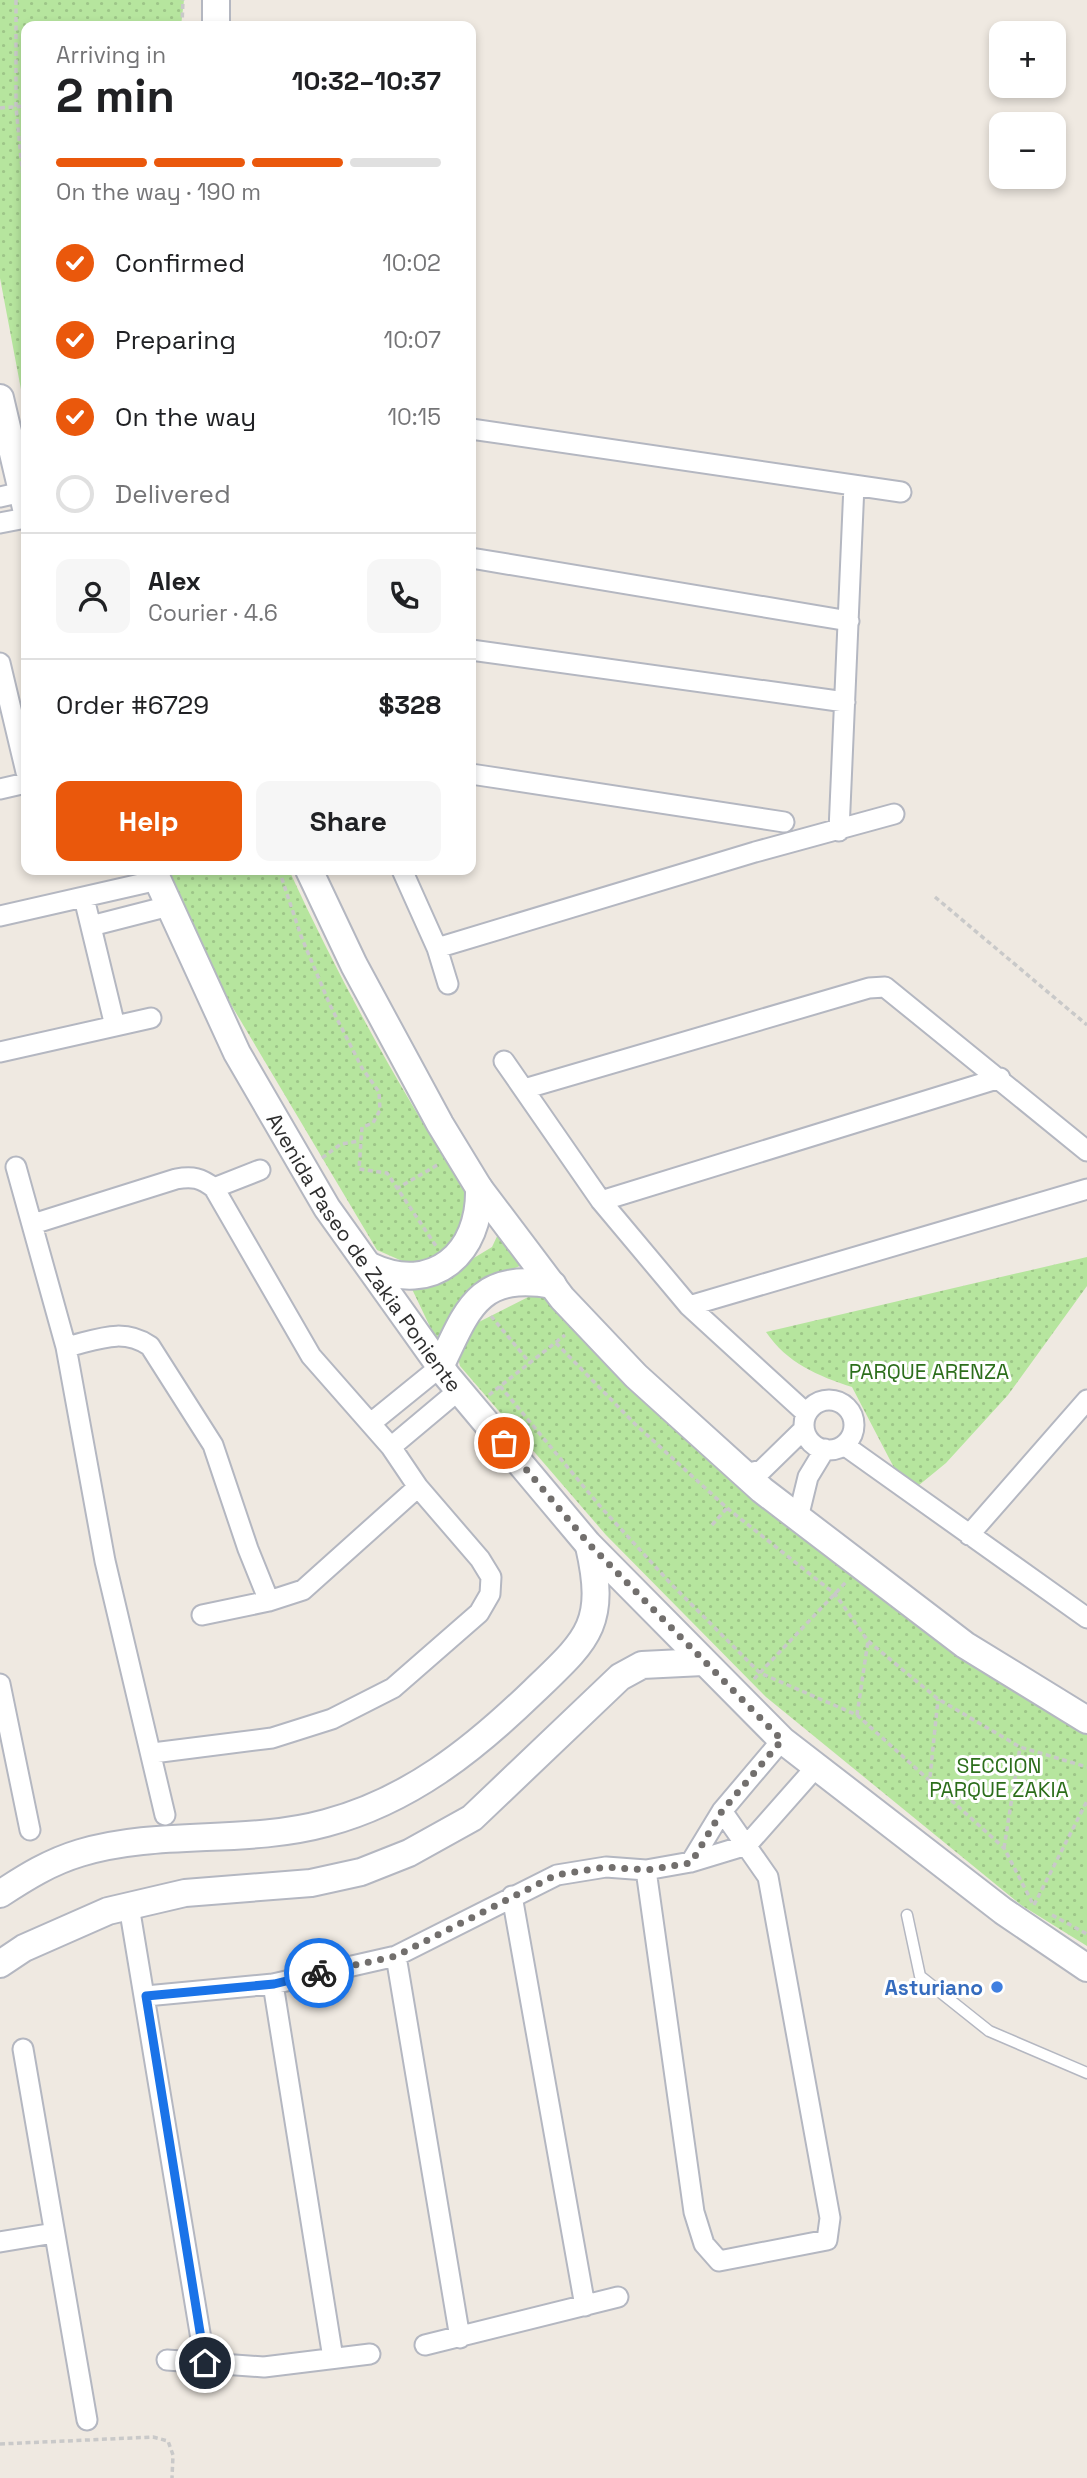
<!DOCTYPE html>
<meta charset="utf-8">
<style>
:root{--surface:#fff;--page:#f6f6f6;--text:#202124;--muted:#757577;--line:#e0e0e0;--accent:#ea580c}
body{margin:0;font-family:"Space Grotesk",sans-serif;background:var(--page);color:var(--text);height:100vh;display:flex;flex-direction:column;font-size:26px;white-space:nowrap}
*{box-sizing:border-box;margin:0}
p{font-size:23px;color:var(--muted)}
.icon{flex:none;width:38px;height:38px;fill:none;stroke:currentColor;stroke-width:2;stroke-linecap:round;stroke-linejoin:round}
.map{position:relative;flex:1;overflow:hidden}
.drawer{position:absolute;left:21px;top:21px;width:455px;height:854px;display:flex;flex-direction:column;background:var(--surface);border-radius:14px;box-shadow:0 4px 10px #0003}
.drawer>*{flex:none}
.fabs{position:absolute;left:989px;top:21px;display:grid;gap:14px}
.fabs a{display:grid;place-items:center;width:77px;height:77px;border-radius:14px;background:var(--surface);box-shadow:0 4px 10px #0003;font-size:35px}
.pin{position:absolute;display:grid;place-items:center;width:60px;height:60px;color:#fff;margin:-30px;border:4px solid #fff;border-radius:50%;box-shadow:0 2px 7px #0007}
.courier{position:absolute;display:grid;place-items:center;width:70px;height:70px;margin:-35px;border:5px solid #1a73e8;border-radius:50%;background:#fff;color:#222;box-shadow:0 2px 9px #0007}
.overview em{font-style:normal;font-weight:800}
.overview div{display:flex;flex-direction:column-reverse}
.overview{display:flex;align-items:center;justify-content:space-between;height:119px;padding:0 35px}
h1{font-size:46px;font-weight:800;line-height:52px}
.bar{display:grid;grid-template-columns:repeat(4,1fr);gap:10px 7px;align-content:center;height:84px;padding:0 35px}
.bar i{height:9px;border-radius:5px;background:var(--line)}
.bar .on{background:var(--accent)}
.bar p{grid-column:span 4}
.line{display:flex;align-items:center;gap:18px;padding:0 35px;border-top:2px solid var(--line)}
.line div{flex:1}
.round{display:grid;place-items:center;flex:none;width:74px;height:74px;border-radius:14px;background:var(--page)}
ol{padding:0 35px;list-style:none}
li{display:flex;align-items:center;gap:21px;height:77px}
li p{margin-inline-start:auto}
li .icon{padding:7px;border-radius:50%;background:var(--accent);color:#fff;stroke-width:4}
li:last-child{color:var(--muted)}
li i{width:38px;height:38px;border:4px solid var(--line);border-radius:50%}
.action{display:flex;gap:14px;margin-top:auto;padding:14px 35px}
.action a{flex:1;height:80px;border-radius:14px;background:var(--accent);color:#fff;font-size:28px;font-weight:800;line-height:80px;text-align:center}
.action a+a{background:var(--page);color:var(--text)}
.map>svg:first-child{display:block}
.park{fill:url(#park-dots)}
.lines{fill:none;stroke-linecap:round;stroke-linejoin:round}
.lane-casing{stroke:#b4b7c1;stroke-width:13}
.street-casing{stroke:#b4b7c1;stroke-width:23}
.secondary-casing{stroke:#b4b7c1;stroke-width:30}
.path{stroke:#c9c9c9;stroke-width:3.5;stroke-dasharray:5 3.5;stroke-linecap:butt}
.lane{stroke:#fff;stroke-width:10}
.street{stroke:#fff;stroke-width:19}
.secondary{stroke:#fff;stroke-width:26}
.done{stroke:#726f6d;stroke-width:7;stroke-dasharray:0 12.6}
.route{stroke:#1a73e8;stroke-width:9}
.shop-dot{fill:#3f7fe0;stroke:#fff;stroke-width:2.5}
.labels{text-anchor:middle;dominant-baseline:central;stroke-width:6;stroke-linejoin:round;paint-order:stroke}
.street-label{font-size:21px;fill:#2e2e2e;stroke:#fff}
.park-label{font-size:21px;fill:#2c6e1b;stroke:#fff}
.shop-label{font-size:21px;font-weight:bold;fill:#366cbe;stroke:#fff;text-anchor:end}
</style>
<div class="map">
<svg width="1087" height="2478" viewBox="0 0 1087 2478">
<defs>
<pattern id="park-dots" width="8" height="8" patternUnits="userSpaceOnUse" patternTransform="scale(1.75)"><rect width="8" height="8" fill="#b6e59e"/><path d="M2 2h.1M6 6h.1" fill="none" stroke="#9dc588" stroke-width="1.8" stroke-linecap="round"/></pattern>
</defs>
<rect width="100%" height="100%" fill="#efe9e1"/>
<path class="park" d="M0,0H184L181,26H26V416L0,278Z
M168,870H289C342,985 404,1097 473,1203L459,1243L416,1267L377,1250L220,986Z
M500,1230L530,1262C476,1283 447,1295 445,1358L411,1287L424,1288L492,1247Z
M1087,1257V1286L1008,1395L946,1463L913,1490L902,1483L852,1387C818,1376 787,1363 766,1332Z
M542,1290L722,1463L1087,1729V1946L1021,1905L766,1697L606,1535L460,1366L455,1346L465,1329Z"/>
<g class="lines">
<g class="lane-casing">
<path id="lane" d="M907,1915L920,1976L989,2031L1087,2073"/>
</g>
<g class="street-casing">
<path id="street" d="M471,429L901,492
M0,497L22,492
M0,523L26,518
M471,558L849,621
M471,650L845,702
M0,663L26,772
M471,774L784,822
M0,789L26,783
M839,831L854,485
M402,870L437,948L448,984
M84,898L115,1026
M0,916L158,880
M91,926L169,906
M437,948L755,852L894,814
M0,1052L151,1018
M504,1061L601,1201L689,1306L806,1413
M524,1089L869,988L885,987L1087,1151
M16,1167L66,1347L105,1561L165,1815
M214,1188L260,1170
M601,1201L1000,1078
M33,1224L176,1179C193,1176 201,1178 214,1188L311,1356L391,1447L418,1487L480,1559L491,1577L490,1594L479,1613L393,1688L332,1719L272,1738L153,1753
M689,1306L1087,1189
M66,1347C97,1340 122,1327 150,1346L213,1445L248,1549L269,1601
M804 1425a25 25 0 1 1 50 0a25 25 0 1 1-50 0Z
M371,1423L440,1367
M844,1445L1087,1618
M391,1447L459,1390
M745,1474L762,1470L804,1429
M798,1518L808,1477L825,1449
M969,1535L1087,1400
M202,1615L269,1601L303,1590L418,1487
M0,1684L30,1830
M691,1862L722,1811L782,1740
M646,1870L694,2212L704,2244L719,2261L827,2240L830,2218L768,1877L722,1811
M512,1896L585,2306
M129,1906L205,2363
M396,1956L460,2338
M273,1984L333,2358
M146,1996L273,1984L396,1956L557,1875L606,1867L646,1870L691,1862L747,1845L816,1767
M23,2049L87,2420
M0,2242L54,2233
M425,2345L618,2297
M167,2360L264,2367L370,2354"/>
</g>
<g class="secondary-casing">
<g id="secondary">
<path d="M216,0V26"/>
<path d="M0,398L26,508"/>
<path id="s1" d="M153,870L237,1053L327,1208L447,1376L588,1544L782,1740L1003,1911L1087,1968"/>
<path d="M309,870L354,965L440,1124L479,1188L562,1298L636,1376L762,1490L965,1645L1087,1720"/>
<path d="M370,1266C433,1296 481,1253 479,1188"/>
<path d="M440,1367C468,1308 478,1272 553,1285"/>
<path d="M0,1894C26,1877 50,1862 80,1853C159,1829 246,1845 326,1823C409,1801 473,1750 534,1691C588,1639 607,1625 589,1546"/>
<path d="M0,1964L24,1948L108,1911L185,1893L311,1883L361,1872L409,1853L472,1818L620,1677L642,1665L703,1662"/>
</g>
</g>
<path class="path" d="M16,0V107L26,208
M182,26L183,0
M0,108L26,106
M279,870L301,936L330,1005L362,1068L379,1092L380,1110L373,1123L362,1127L359,1169L387,1173L436,1246
M935,897L1087,1025
M322,1158L341,1144L360,1141
M396,1189L439,1164
M491,1316L530,1363
M556,1343L635,1424L727,1508L835,1594L868,1641L938,1699L1020,1747L1087,1767
M500,1386L599,1505L672,1585L760,1673L857,1715L1004,1848L1033,1904
M489,1395L565,1335
M712,1525L727,1508
M754,1679L847,1581
M857,1715L868,1641
M930,1777L938,1699
M1004,1848L1020,1747
M1034,1905L1087,1801
M1052,1915L1087,1934
M0,2444L153,2437L168,2441L173,2455L172,2478"/>
<use href="#lane" class="lane"/>
<use href="#street" class="street"/>
<use href="#secondary" class="secondary"/>
</g>
<g class="lines">
<path class="done" d="M319,1973L396,1956L556,1875L606,1867L646,1870L691,1863L722,1811L782,1740L589,1544L504,1443"/>
<path class="route" d="M205,2363L146,1996L274,1984L319,1973"/>
</g>
<circle class="shop-dot" cx="997" cy="1987" r="7"/>
<g class="labels">
<g class="street-label">
<text stroke="none"><textPath href="#s1" startOffset="438">Avenida Paseo de Zakia Poniente</textPath></text>
</g>
<g class="park-label">
<text x="929" y="1371">PARQUE ARENZA</text>
<text x="999" y="1765">SECCION<tspan x="999" dy="24">PARQUE ZAKIA</tspan></text>
</g>
<g class="shop-label">
<text x="983" y="1987">Asturiano</text>
</g>
</g>
</svg>
<div class="fabs">
<a>+</a>
<a>−</a>
</div>
<div class="pin" style="left:504px;top:1443px;background:#ea580c"><svg class="icon" aria-label="bag" viewBox="0 0 24 24"><path d="M5 8h14l-1 12H6zM9 8a3 3 0 0 1 6 0"/></svg></div>
<div class="pin" style="left:205px;top:2363px;background:#1f2937"><svg class="icon" aria-label="home" viewBox="0 0 24 24"><path d="M3 11l9-7 9 7M6 9v11h12V9"/></svg></div>
<div class="courier" style="left:319px;top:1973px"><svg class="icon" aria-label="bike" viewBox="0 0 24 24"><circle cx="6" cy="16" r="4"/><circle cx="18" cy="16" r="4"/><path d="M6 16l4-8h5l3 8M10 8l3 8H6M13 5h3"/></svg></div>
<section class="drawer">
<div class="overview"><div><h1>2 min</h1><p>Arriving in</p></div><em>10:32–10:37</em></div>
<div class="bar"><i class="on"></i><i class="on"></i><i class="on"></i><i></i><p>On the way · 190 m</p></div>
<ol>
<li><svg class="icon" aria-label="check" viewBox="0 0 24 24"><path d="M5 12l5 5 9-10"/></svg>Confirmed<p>10:02</p></li>
<li><svg class="icon" aria-label="check" viewBox="0 0 24 24"><path d="M5 12l5 5 9-10"/></svg>Preparing<p>10:07</p></li>
<li><svg class="icon" aria-label="check" viewBox="0 0 24 24"><path d="M5 12l5 5 9-10"/></svg>On the way<p>10:15</p></li>
<li><i></i>Delivered</li>
</ol>
<div class="line" style="height:126px"><a class="round"><svg class="icon" aria-label="person" viewBox="0 0 24 24"><circle cx="12" cy="8" r="4"/><path d="M4 21q1-7 8-7t8 7"/></svg></a><div><b>Alex</b><p>Courier · 4.6</p></div><a class="round"><svg class="icon" aria-label="phone" viewBox="0 0 24 24"><path d="M5 4h4l2 5-3 2q2 4 5 5l2-3 5 2v4C11 20 4 13 5 4z"/></svg></a></div>
<div class="line" style="height:91px"><div>Order #6729</div><b>$328</b></div>
<div class="action"><a>Help</a><a>Share</a></div>
</section>
</div>
